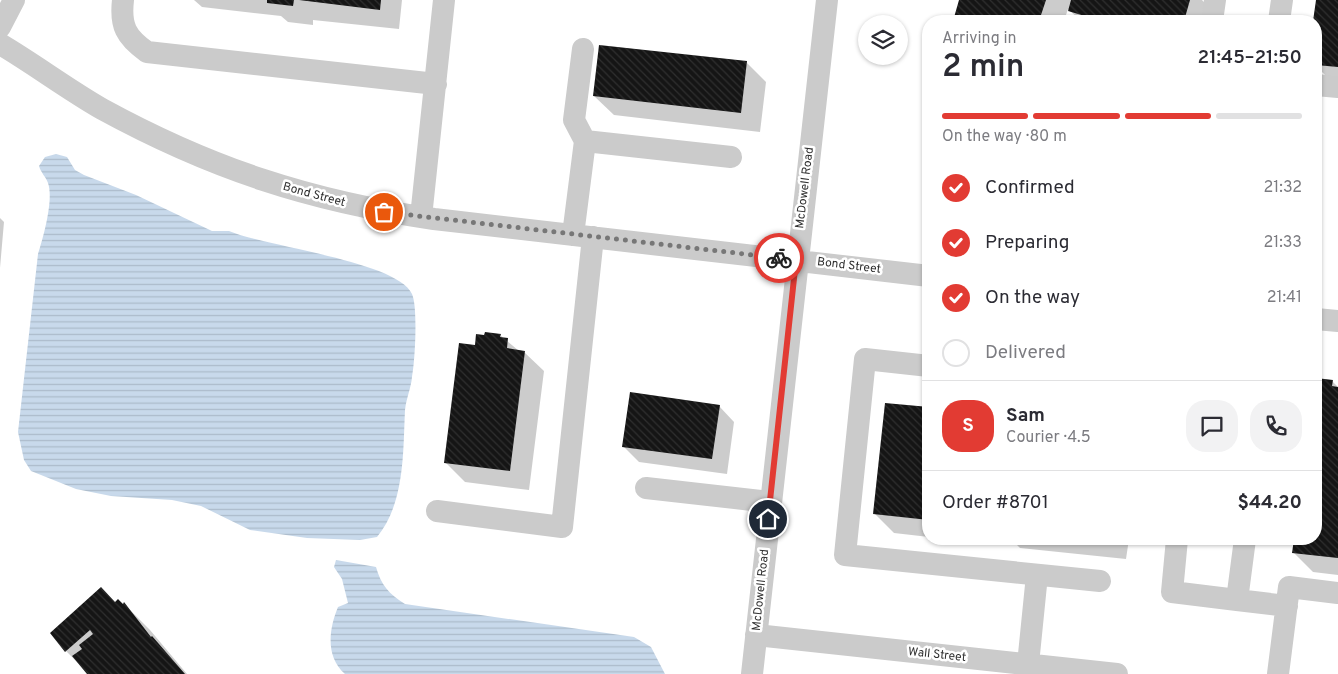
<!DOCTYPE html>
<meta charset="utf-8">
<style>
:root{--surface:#fff;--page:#f2f2f3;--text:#2b2b33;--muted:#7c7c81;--line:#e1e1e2;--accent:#e23b33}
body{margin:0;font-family:Overpass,sans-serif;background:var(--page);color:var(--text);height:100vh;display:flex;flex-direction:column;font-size:19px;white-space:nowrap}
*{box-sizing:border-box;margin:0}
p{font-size:16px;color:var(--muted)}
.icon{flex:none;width:28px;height:28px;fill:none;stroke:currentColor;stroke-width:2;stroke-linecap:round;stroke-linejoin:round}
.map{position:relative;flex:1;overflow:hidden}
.sheet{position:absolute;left:922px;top:15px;width:400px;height:530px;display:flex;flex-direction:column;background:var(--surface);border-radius:20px;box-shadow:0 1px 4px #0004}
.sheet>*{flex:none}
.controls{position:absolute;left:858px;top:15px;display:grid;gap:10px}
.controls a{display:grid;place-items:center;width:50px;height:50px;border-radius:50%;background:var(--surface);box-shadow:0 1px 4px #0004;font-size:25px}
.pin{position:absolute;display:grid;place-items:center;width:42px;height:42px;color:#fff;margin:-21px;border:2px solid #fff;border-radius:50%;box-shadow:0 1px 5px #0007}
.courier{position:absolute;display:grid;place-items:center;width:50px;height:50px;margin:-25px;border:4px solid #e23b33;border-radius:50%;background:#fff;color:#222;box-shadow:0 1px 6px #0007}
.head em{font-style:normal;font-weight:600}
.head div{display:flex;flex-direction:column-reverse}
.head{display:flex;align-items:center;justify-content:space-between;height:85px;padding:0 20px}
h1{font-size:32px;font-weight:600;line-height:38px}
.bar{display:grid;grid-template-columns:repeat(4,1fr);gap:8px 5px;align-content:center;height:60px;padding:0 20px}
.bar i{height:6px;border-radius:4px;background:var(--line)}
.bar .selected{background:var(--accent)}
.bar p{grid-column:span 4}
.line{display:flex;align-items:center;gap:12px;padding:0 20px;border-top:1px solid var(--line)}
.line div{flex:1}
.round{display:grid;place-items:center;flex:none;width:52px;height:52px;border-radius:20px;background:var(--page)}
ol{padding:0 20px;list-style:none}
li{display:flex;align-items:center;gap:15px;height:55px}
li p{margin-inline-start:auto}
li .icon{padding:5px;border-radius:50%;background:var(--accent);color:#fff;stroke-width:4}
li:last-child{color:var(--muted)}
li i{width:28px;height:28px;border:2px solid var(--line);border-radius:50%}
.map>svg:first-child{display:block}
.water{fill:url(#water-rules)}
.shadow{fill:#0003}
.building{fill:url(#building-back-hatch)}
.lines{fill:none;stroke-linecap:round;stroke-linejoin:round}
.minor{stroke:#cbcbcb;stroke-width:22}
.done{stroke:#777;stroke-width:5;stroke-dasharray:0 9}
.route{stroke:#e23b33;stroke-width:6}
.labels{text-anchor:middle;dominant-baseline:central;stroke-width:5;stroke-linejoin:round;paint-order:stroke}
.street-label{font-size:12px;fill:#2e2e2e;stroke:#fff}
</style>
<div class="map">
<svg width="1338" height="674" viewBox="0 0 1338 674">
<defs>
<pattern id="water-rules" width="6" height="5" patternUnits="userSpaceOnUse" patternTransform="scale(1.25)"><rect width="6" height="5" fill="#c8d9eb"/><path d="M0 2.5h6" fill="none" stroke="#acbbca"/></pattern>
<pattern id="building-back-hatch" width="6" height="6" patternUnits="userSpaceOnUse" patternTransform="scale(1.25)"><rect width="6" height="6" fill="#151515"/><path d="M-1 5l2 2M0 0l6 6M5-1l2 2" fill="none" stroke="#2f2f2f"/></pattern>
</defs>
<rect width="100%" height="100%" fill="#fff"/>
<path class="water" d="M56,154L67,157L75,170L84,175L136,195L212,231H229C266,247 397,261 412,294C418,307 415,362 412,377C411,388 406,399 405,410C403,452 405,503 377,537L360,540L307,538L250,530L201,506L172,500L111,496L76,489L31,471L24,460L18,432L38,254C43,238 54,200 48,183C46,177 41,173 39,166L45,157Z
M336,560L376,567C381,585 389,594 405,604L634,637L651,647L665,674H345C325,656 329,629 338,607L348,603L342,579L334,567Z"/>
<path class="shadow" d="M194,0H402L399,29L313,20V25L288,22L281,16L202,7Z
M961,0H1202L1212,11L1209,21H1081L1068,9L1064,21H954Z
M1317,0H1338V88L1316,66L1315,21Z
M746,62L766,82L760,132L614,115L594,96Z
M0,218L4,222L0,268Z
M500,335L519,351L524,352L544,371L529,490L465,482L445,462L476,346Z
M1332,381L1338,387V575L1313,572L1293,552L1295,539H1316Z
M719,406L734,422L727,474L639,462L623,446Z
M929,409V537L894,533L874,513Z
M948,539H1129L1126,559L1020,548L1014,542L1001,540L1000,544Z
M116,603L124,604L150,630L187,674H89L66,651Z"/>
<path class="building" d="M267,0H294L293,6L267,3Z
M299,0H381L380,10Z
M959,0H1046L1039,21H953Z
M1071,0H1190L1184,21H1098V20L1068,11Z
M1316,0H1338V67L1316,65V21H1313Z
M599,45L747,61L741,113L593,96Z
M485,332L501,334L500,337L508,338L507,348L525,351L510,471L444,463L459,343L475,345L476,334L484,335Z
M1316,378L1333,380L1332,386L1338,387V558L1292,553L1294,539H1316Z
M630,392L720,405L712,459L622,447Z
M885,403L929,407V520L873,514Z
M101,587L115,602L118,599L123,604L124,602L151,637L152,636L185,674H87L72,656L82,649L79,645L93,634L90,630L65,652L50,633Z"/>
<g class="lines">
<path class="minor" d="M123,0C120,26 126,37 147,52L436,84
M1212,21L1215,0
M1279,21L1282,0
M0,27L14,0
M0,44C34,64 67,89 102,109C212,169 310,201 434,219L929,276
M583,49L574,120L585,141
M1316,85L1338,87
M421,217L444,0
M573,235L585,141L731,157
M1316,319L1338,321
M929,366L865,359L845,555L1100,581
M646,488L770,502
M437,511L562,527L593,237
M1177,539L1172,592L1237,600L1245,539
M1237,600L1287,606
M756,635L1117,674
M752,674L827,0
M1027,674L1037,575
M1278,674L1289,587L1338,593"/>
</g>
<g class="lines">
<path class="done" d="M384,212L779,258"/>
<path class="route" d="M768,519L796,260L779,258"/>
</g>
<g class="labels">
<g class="street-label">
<text transform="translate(805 188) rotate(-83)">McDowell Road</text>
<text transform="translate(314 195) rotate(15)">Bond Street</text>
<text transform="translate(849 266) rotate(7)">Bond Street</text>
<text transform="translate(761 590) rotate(-84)">McDowell Road</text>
<text transform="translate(937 655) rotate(6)">Wall Street</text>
</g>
</g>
</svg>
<div class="controls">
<a><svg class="icon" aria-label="layers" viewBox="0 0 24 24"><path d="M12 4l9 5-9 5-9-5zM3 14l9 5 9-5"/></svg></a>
</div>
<div class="pin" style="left:384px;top:212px;background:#ea580c"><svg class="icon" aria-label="bag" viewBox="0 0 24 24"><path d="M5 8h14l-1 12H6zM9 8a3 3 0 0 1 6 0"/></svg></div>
<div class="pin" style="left:768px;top:519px;background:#1f2937"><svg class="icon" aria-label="home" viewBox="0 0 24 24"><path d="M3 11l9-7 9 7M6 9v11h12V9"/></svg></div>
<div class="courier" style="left:779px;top:258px"><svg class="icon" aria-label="bike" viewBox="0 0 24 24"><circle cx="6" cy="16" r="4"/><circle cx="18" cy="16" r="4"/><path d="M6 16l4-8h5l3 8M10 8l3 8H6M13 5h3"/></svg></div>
<section class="sheet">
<div class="head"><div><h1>2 min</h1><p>Arriving in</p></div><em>21:45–21:50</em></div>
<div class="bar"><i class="selected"></i><i class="selected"></i><i class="selected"></i><i></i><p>On the way · 80 m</p></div>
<ol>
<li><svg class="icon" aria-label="check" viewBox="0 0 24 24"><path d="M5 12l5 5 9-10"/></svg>Confirmed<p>21:32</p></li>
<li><svg class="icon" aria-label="check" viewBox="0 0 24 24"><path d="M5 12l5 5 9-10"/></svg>Preparing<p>21:33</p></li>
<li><svg class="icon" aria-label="check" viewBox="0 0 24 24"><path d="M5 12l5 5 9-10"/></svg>On the way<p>21:41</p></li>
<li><i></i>Delivered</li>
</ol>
<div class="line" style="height:90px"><b class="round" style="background:var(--accent);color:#fff">S</b><div><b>Sam</b><p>Courier · 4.5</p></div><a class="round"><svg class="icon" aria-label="chat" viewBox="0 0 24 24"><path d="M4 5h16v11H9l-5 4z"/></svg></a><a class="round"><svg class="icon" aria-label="phone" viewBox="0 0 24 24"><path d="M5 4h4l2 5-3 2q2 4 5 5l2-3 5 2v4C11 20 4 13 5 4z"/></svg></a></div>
<div class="line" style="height:65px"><div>Order #8701</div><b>$44.20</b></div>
</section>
</div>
